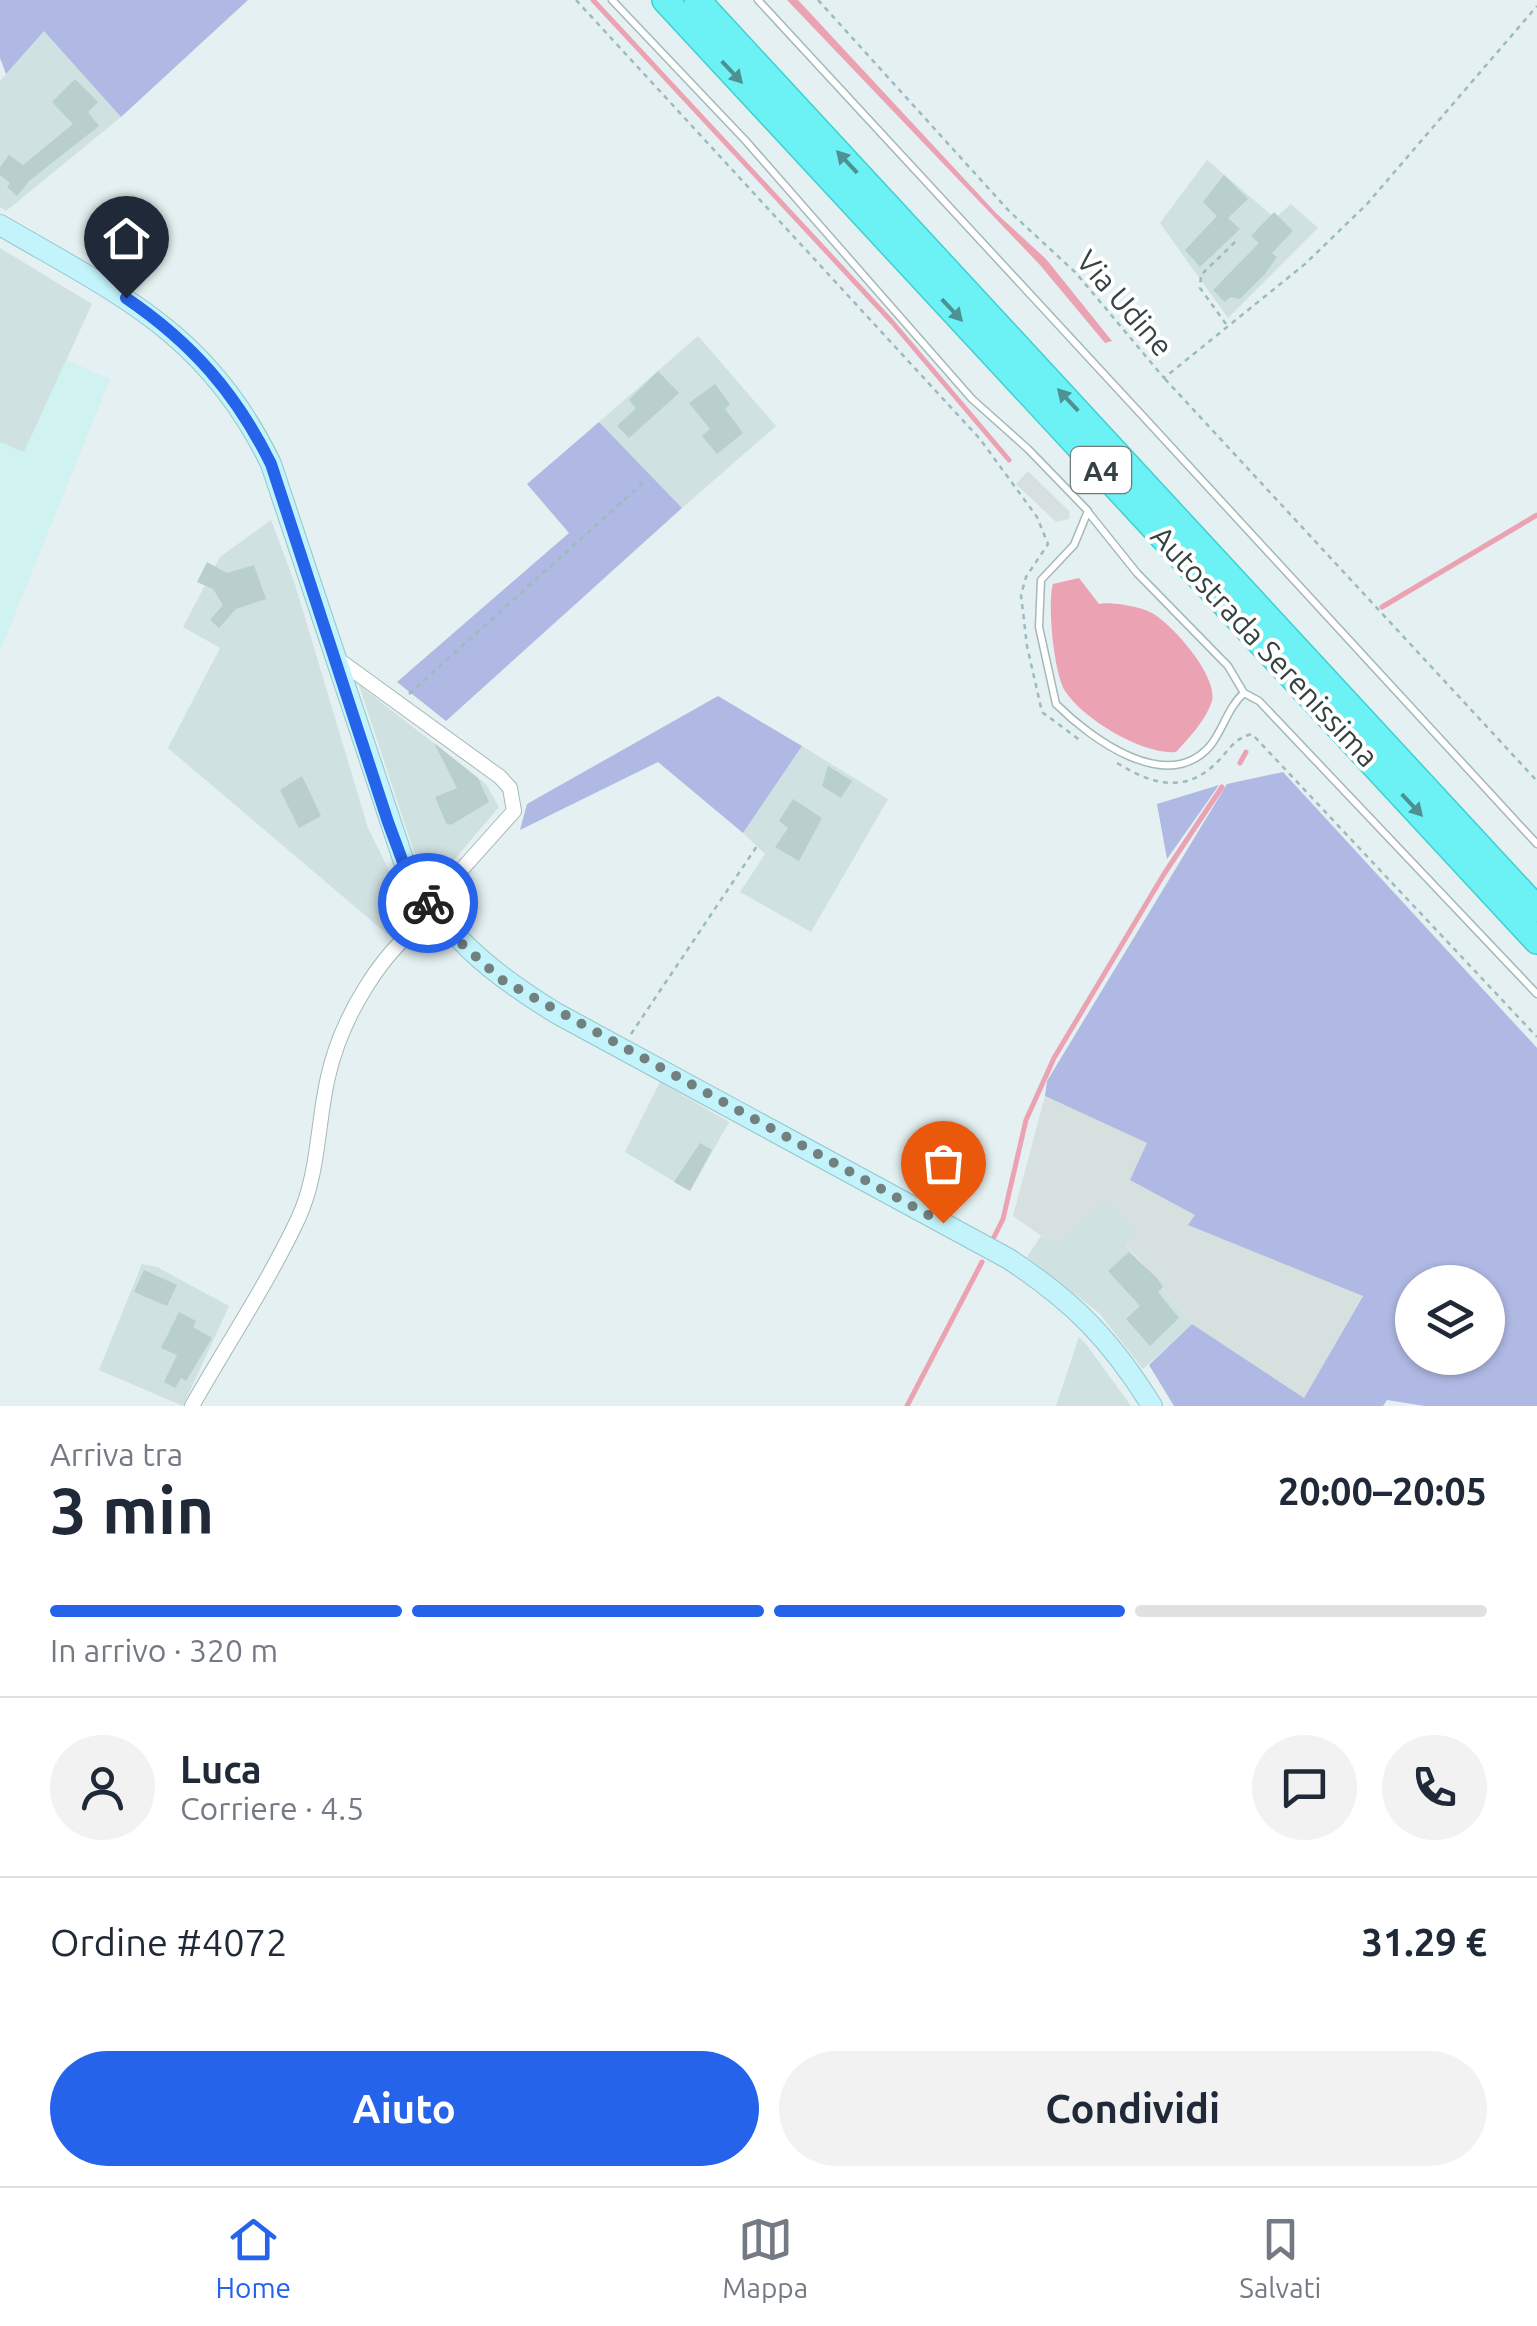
<!DOCTYPE html>
<html lang="it">
<meta charset="utf-8">
<style>
:root{--surface:#fff;--page:#f2f2f3;--text:#1f2937;--muted:#747a83;--line:#e0e1e3;--accent:#2563eb}
body{margin:0;font-family:Ubuntu,sans-serif;background:var(--page);color:var(--text);height:100vh;display:flex;flex-direction:column;font-size:38px;white-space:nowrap}
*{box-sizing:border-box;margin:0}
p{font-size:32px;color:var(--muted)}
.icon{flex:none;width:55px;height:55px;fill:none;stroke:currentColor;stroke-width:2;stroke-linecap:round;stroke-linejoin:round}
.map{position:relative;height:1406px;overflow:hidden}
.sheet{display:flex;flex-direction:column;background:var(--surface);flex:1}
.sheet>*{flex:none}
.controls{position:absolute;left:1395px;top:1265px;display:grid;gap:20px}
.controls a{display:grid;place-items:center;width:110px;height:110px;border-radius:50%;background:var(--surface);box-shadow:0 2px 8px #0004;font-size:50px}
.pin{position:absolute;display:grid;place-items:center;width:85px;height:85px;color:#fff;margin:-102px -42px;border-radius:50% 50% 50% 0;rotate:-45deg;box-shadow:0 0 10px #0007}
.pin .icon{rotate:45deg}
.courier{position:absolute;display:grid;place-items:center;width:100px;height:100px;margin:-50px;border:8px solid #2563eb;border-radius:50%;background:#fff;color:#222;box-shadow:0 2px 12px #0007}
.overview em{font-style:normal;font-weight:600}
.overview div{display:flex;flex-direction:column-reverse}
.overview{display:flex;align-items:center;justify-content:space-between;height:170px;padding:0 50px}
h1{font-size:65px;font-weight:600;line-height:75px}
.bar{display:grid;grid-template-columns:repeat(4,1fr);gap:15px 10px;align-content:center;height:120px;padding:0 50px}
.bar i{height:12px;border-radius:8px;background:var(--line)}
.bar .current{background:var(--accent)}
.bar p{grid-column:span 4}
.line{display:flex;align-items:center;gap:25px;padding:0 50px;border-top:2px solid var(--line)}
.line div{flex:1}
.round{display:grid;place-items:center;flex:none;width:105px;height:105px;border-radius:52px;background:var(--page)}
.button{display:flex;gap:20px;margin-top:auto;padding:20px 50px}
.button a{flex:1;height:115px;border-radius:60px;background:var(--accent);color:#fff;font-size:40px;font-weight:600;line-height:115px;text-align:center}
.button a+a{background:var(--page);color:var(--text)}
.tab-bar{display:flex;justify-content:space-around;align-items:center;height:140px;border-top:2px solid var(--line);background:var(--surface);font-size:28px;color:var(--muted)}
.tab-bar a{display:grid;justify-items:center;gap:5px}
.tab-bar .current{color:var(--accent)}
.map>svg:first-child{display:block}
.residential{fill:#d0e1e1}
.commercial{fill:#d0f2f0}
.industrial{fill:#d6e0df}
.green{fill:#afb9e3;fill-rule:evenodd}
.water{fill:#eba3b4}
.lines{fill:none;stroke-linecap:round;stroke-linejoin:round}
.stream{stroke:#eba3b4;stroke-width:5}
.building{fill:#b8cfce}
.lane-casing{stroke:#a5b8b8;stroke-width:9}
.street-casing{stroke:#a5b8b8;stroke-width:16}
.secondary-casing{stroke:#94c6cb;stroke-width:22}
.highway-casing{stroke:#3dd2d1;stroke-width:28}
.path{stroke:#9abcbc;stroke-width:2.5;stroke-dasharray:5 5;stroke-linecap:butt}
.lane{stroke:#fff;stroke-width:6}
.street{stroke:#fff;stroke-width:14}
.secondary{stroke:#c4f4fb;stroke-width:20}
.highway{stroke:#6cf1f4;stroke-width:25}
.oneway{fill:#4e9192}
.done{stroke:#72807f;stroke-width:10;stroke-dasharray:0 18}
.route{stroke:#2563eb;stroke-width:12}
.labels{text-anchor:middle;dominant-baseline:central;stroke-width:8;stroke-linejoin:round;paint-order:stroke}
.shield{fill:#fff;stroke:#727b7b;stroke-width:2.5}
.shield-label{font-size:28px;font-weight:bold;fill:#354342}
.street-label{font-size:30px;fill:#354342;stroke:#fff}
</style>
<div class="map">
<svg width="1537" height="1406" viewBox="0 0 1537 1406">
<rect width="100%" height="100%" fill="#e4f0f1"/>
<path class="residential" d="M44,30L121,117L6,211L0,207V81Z
M1207,160L1275,218L1291,204L1318,228L1228,318L1160,223Z
M0,248L92,304L24,453L0,442Z
M698,336L776,426L682,508L599,422Z
M271,520L294,581L368,828L407,907L387,934L168,748L220,648L183,627L220,557Z
M359,685L486,784L499,807L431,887L413,849Z
M802,746L888,799L811,932L740,892L765,854L743,833Z
M660,1082L729,1122L690,1191L625,1152Z
M1107,1200L1139,1230L1126,1245L1192,1324L1143,1369L1099,1313L1027,1257L1041,1236L1055,1244Z
M142,1264L157,1267L229,1306L183,1406L99,1370Z
M1079,1337L1086,1344L1131,1406H1056Z"/>
<path class="commercial" d="M66,360L110,379L0,651V442L24,452Z"/>
<path class="industrial" d="M1028,471L1070,512L1069,519L1056,522L1016,484Z
M1045,1096L1147,1143L1196,1215L1189,1225L1363,1295L1304,1398L1192,1324L1126,1244L1139,1230L1108,1201L1054,1245L1013,1216Z"/>
<path class="green" d="M0,0H248L121,117L44,31L6,74L0,58Z
M599,422L682,508L446,721L397,682L569,533L527,484Z
M718,696L802,746L743,833L658,762L520,830L527,804Z
M1283,772L1537,1048V1406H1425L1387,1400L1383,1406H1174L1149,1365L1192,1324L1304,1398L1363,1296L1188,1225L1195,1215L1130,1180L1147,1143L1045,1096L1047,1081L1227,784ZM1412,1282H1488V1358H1412Z
M1219,785L1167,859L1157,804Z"/>
<path class="water" d="M787,0H798L996,213L1046,259L1112,341L1105,343L1040,265Z
M1079,578L1099,604C1110,601 1142,607 1152,613C1173,625 1218,676 1212,701C1206,720 1189,738 1176,752C1143,755 1083,719 1065,691C1054,674 1047,604 1053,584Z"/>
<g class="lines">
<path class="stream" d="M593,0L892,322L1009,460
M1382,607L1537,515
M1240,763L1246,752
M994,1237L1003,1219L1026,1120L1054,1058L1164,874L1222,787
M907,1406L982,1262"/>
</g>
<path class="building" d="M75,79L98,102L88,112L99,126L29,181L17,196L7,187L10,183L0,175V167L9,155L23,165L73,124L52,102Z
M1224,175L1248,199L1228,218L1240,229L1200,267L1185,250L1217,216L1203,202Z
M1274,212L1293,231L1272,253L1277,257L1265,274L1240,299L1230,297L1225,302L1213,290L1259,243L1251,236Z
M658,371L679,393L629,438L617,426L636,408L629,400Z
M715,384L730,404L725,409L743,433L717,454L702,436L710,429L689,403Z
M207,562L227,573L254,565L266,599L236,609L219,628L210,620L223,605L213,589L197,582Z
M434,743L478,778L489,802L451,825L446,823L435,797L457,788Z
M828,766L852,781L841,798L822,786Z
M302,776L321,816L299,828L280,790Z
M793,799L822,818L799,861L775,847L788,828L779,821Z
M700,1143L712,1150L690,1191L674,1182Z
M1129,1252L1157,1278L1163,1287L1158,1292L1179,1318L1150,1346L1126,1319L1140,1306L1108,1271Z
M144,1270L177,1285L167,1306L134,1292Z
M179,1312L196,1321L193,1327L212,1338L186,1381L181,1378L175,1388L164,1382L177,1355L161,1348Z"/>
<g class="lines">
<g class="lane-casing">
<path id="lane" d="M612,0L745,140L972,399L1028,449L1088,511L1074,545L1041,580L1039,627L1056,704C1091,739 1167,795 1210,746C1223,730 1228,707 1244,693L1259,701L1537,994
M758,0C1020,280 1276,563 1537,844
M1088,512L1137,573L1228,666L1244,693"/>
</g>
<g class="street-casing">
<path id="street" d="M336,665L343,663L500,777L510,788L514,811L429,906
M192,1406C227,1344 268,1283 298,1219C319,1174 317,1125 328,1077C341,1019 383,945 435,915"/>
</g>
<g class="secondary-casing">
<path id="secondary" d="M0,225C120,295 208,333 271,464L405,865C447,936 486,970 556,1013L1009,1259C1074,1302 1111,1340 1152,1406"/>
</g>
<g class="highway-casing">
<path id="highway" d="M665,0L1537,941
M697,0L1537,909"/>
</g>
<path class="path" d="M576,0L980,439L1037,517L1048,544L1026,577L1021,595L1027,646L1042,712L1081,741
M818,0L1009,211L1076,273L1164,378L1305,264L1367,204L1537,6
M1226,324L1200,288L1201,275L1237,240
M1165,379L1537,781
M409,694L645,481
M1117,763C1156,787 1189,794 1222,757C1231,746 1238,737 1252,734L1537,1037
M631,1034L757,846"/>
<use href="#lane" class="lane"/>
<use href="#street" class="street"/>
<use href="#secondary" class="secondary"/>
<use href="#highway" class="highway"/>
</g>
<defs><path id="oneway-solid" d="M-6-.8H1V-3.2L6.5 0L1 3.2V.8H-6Z" transform="scale(2.5)"/></defs>
<g class="oneway">
<use href="#oneway-solid" transform="translate(732 72) rotate(47)"/>
<use href="#oneway-solid" transform="translate(847 162) rotate(-133)"/>
<use href="#oneway-solid" transform="translate(952 310) rotate(47)"/>
<use href="#oneway-solid" transform="translate(1068 400) rotate(-133)"/>
<use href="#oneway-solid" transform="translate(1412 805) rotate(47)"/>
</g>
<g class="lines">
<path class="done" d="M428,903L452,935L502,980L943,1223"/>
<path class="route" d="M126,298C192,343 236,393 271,464L388,822L404,865L428,903"/>
</g>
<g class="labels">
<rect class="shield" x="1071" y="447" width="60" height="46" rx="8"/>
<g class="shield-label">
<text x="1101" y="470">A4</text>
</g>
<g class="street-label">
<text transform="translate(1125 303) rotate(49)">Via Udine</text>
<text transform="translate(1265 646) rotate(47)">Autostrada Serenissima</text>
</g>
</g>
</svg>
<div class="controls">
<a><svg class="icon" aria-label="layers" viewBox="0 0 24 24"><path d="M12 4l9 5-9 5-9-5zM3 14l9 5 9-5"/></svg></a>
</div>
<div class="pin" style="left:943px;top:1223px;background:#ea580c"><svg class="icon" aria-label="bag" viewBox="0 0 24 24"><path d="M5 8h14l-1 12H6zM9 8a3 3 0 0 1 6 0"/></svg></div>
<div class="pin" style="left:126px;top:298px;background:#1f2937"><svg class="icon" aria-label="home" viewBox="0 0 24 24"><path d="M3 11l9-7 9 7M6 9v11h12V9"/></svg></div>
<div class="courier" style="left:428px;top:903px"><svg class="icon" aria-label="bike" viewBox="0 0 24 24"><circle cx="6" cy="16" r="4"/><circle cx="18" cy="16" r="4"/><path d="M6 16l4-8h5l3 8M10 8l3 8H6M13 5h3"/></svg></div>
</div>
<section class="sheet">
<div class="overview"><div><h1>3 min</h1><p>Arriva tra</p></div><em>20:00–20:05</em></div>
<div class="bar"><i class="current"></i><i class="current"></i><i class="current"></i><i></i><p>In arrivo · 320 m</p></div>
<div class="line" style="height:180px"><a class="round"><svg class="icon" aria-label="person" viewBox="0 0 24 24"><circle cx="12" cy="8" r="4"/><path d="M4 21q1-7 8-7t8 7"/></svg></a><div><b>Luca</b><p>Corriere · 4.5</p></div><a class="round"><svg class="icon" aria-label="chat" viewBox="0 0 24 24"><path d="M4 5h16v11H9l-5 4z"/></svg></a><a class="round"><svg class="icon" aria-label="phone" viewBox="0 0 24 24"><path d="M5 4h4l2 5-3 2q2 4 5 5l2-3 5 2v4C11 20 4 13 5 4z"/></svg></a></div>
<div class="line" style="height:130px"><div>Ordine #4072</div><b>31.29 €</b></div>
<div class="button"><a>Aiuto</a><a>Condividi</a></div>
</section>
<nav class="tab-bar">
<a class="current"><svg class="icon" aria-label="home" viewBox="0 0 24 24"><path d="M3 11l9-7 9 7M6 9v11h12V9"/></svg>Home</a>
<a><svg class="icon" aria-label="map" viewBox="0 0 24 24"><path d="M3 6l6-2 6 2 6-2v14l-6 2-6-2-6 2zM9 4v14M15 6v14"/></svg>Mappa</a>
<a><svg class="icon" aria-label="saved" viewBox="0 0 24 24"><path d="M7 4h10v16l-5-4-5 4z"/></svg>Salvati</a>
</nav>
